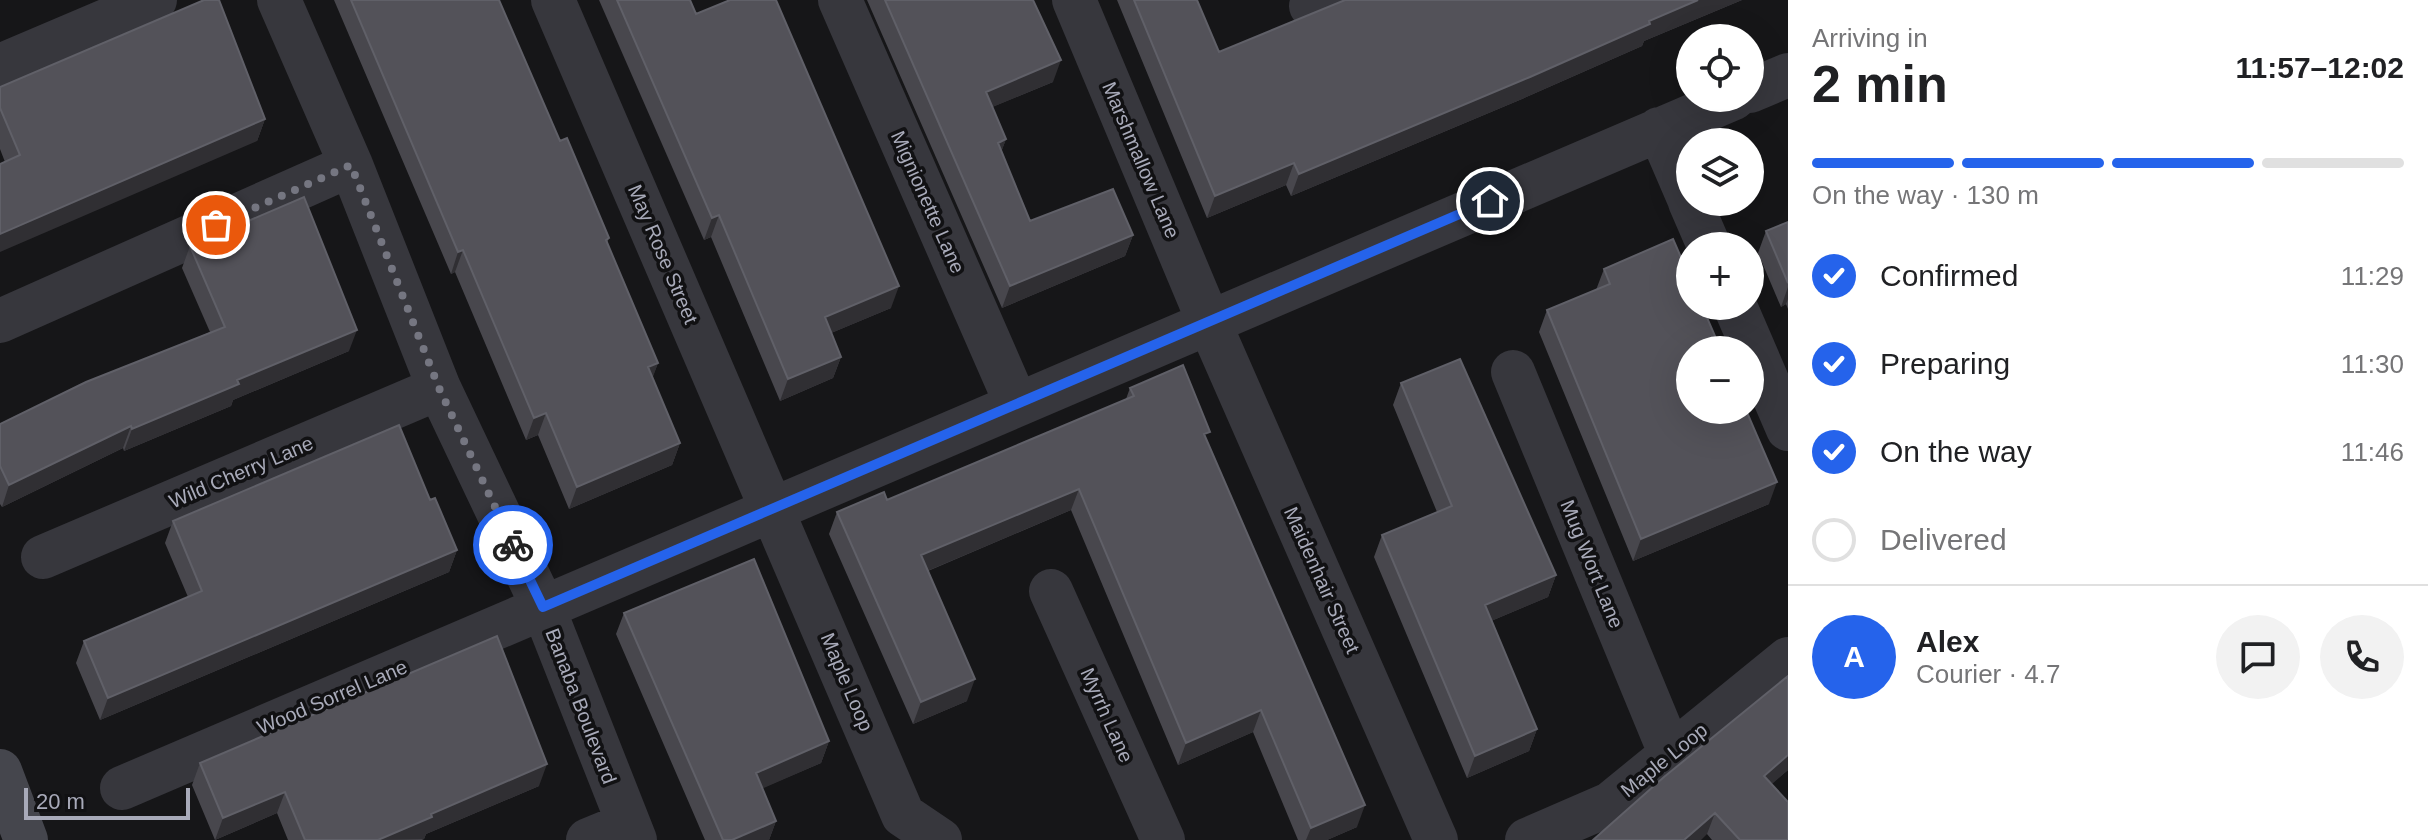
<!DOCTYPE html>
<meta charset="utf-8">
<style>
:root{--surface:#fff;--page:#f2f2f2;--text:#202124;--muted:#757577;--line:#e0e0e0;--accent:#2563eb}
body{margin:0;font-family:Arial,sans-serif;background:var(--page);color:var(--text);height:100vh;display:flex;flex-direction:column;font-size:30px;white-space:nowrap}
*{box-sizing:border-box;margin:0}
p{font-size:26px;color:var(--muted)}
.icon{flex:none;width:44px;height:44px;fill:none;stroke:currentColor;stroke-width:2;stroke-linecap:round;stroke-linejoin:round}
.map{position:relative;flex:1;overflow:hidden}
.details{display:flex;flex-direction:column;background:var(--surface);width:640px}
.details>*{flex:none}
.buttons{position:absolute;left:1676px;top:24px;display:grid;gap:16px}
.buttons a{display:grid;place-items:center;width:88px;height:88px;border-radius:50%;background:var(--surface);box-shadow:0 8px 32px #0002;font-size:40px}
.scale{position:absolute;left:24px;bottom:20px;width:166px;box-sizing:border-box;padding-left:8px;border:4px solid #a8aab9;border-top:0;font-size:22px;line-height:28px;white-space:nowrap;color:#a8aab9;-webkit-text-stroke:6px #111113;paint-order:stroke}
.pin{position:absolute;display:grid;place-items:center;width:68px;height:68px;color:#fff;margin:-34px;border:4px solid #fff;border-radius:50%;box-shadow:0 2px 8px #0007}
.courier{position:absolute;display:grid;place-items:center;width:80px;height:80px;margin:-40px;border:6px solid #2563eb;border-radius:50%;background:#fff;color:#222;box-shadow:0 2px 10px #0007}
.headline em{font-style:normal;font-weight:700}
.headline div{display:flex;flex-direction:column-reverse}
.headline{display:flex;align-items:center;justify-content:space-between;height:136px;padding:0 24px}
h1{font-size:52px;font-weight:700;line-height:60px}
.bar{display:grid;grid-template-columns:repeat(4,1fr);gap:12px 8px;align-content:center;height:96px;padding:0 24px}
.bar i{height:10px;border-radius:6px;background:var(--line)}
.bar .on{background:var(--accent)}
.bar p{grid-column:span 4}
.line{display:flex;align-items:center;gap:20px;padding:0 24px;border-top:2px solid var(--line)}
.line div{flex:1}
.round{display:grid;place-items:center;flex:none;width:84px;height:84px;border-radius:42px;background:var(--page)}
ol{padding:0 24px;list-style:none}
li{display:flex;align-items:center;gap:24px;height:88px}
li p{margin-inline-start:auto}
li .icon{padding:8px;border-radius:50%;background:var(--accent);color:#fff;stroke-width:4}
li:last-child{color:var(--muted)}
li i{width:44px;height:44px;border:4px solid var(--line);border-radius:50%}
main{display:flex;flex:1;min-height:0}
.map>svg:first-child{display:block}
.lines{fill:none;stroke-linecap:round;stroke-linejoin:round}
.minor{stroke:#37373d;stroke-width:44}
.secondary{stroke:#45464d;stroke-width:44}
.wall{fill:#48474d}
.shaded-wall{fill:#302f33}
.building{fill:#535259;stroke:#606068;stroke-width:2}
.done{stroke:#757681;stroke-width:8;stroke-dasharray:0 14.4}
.route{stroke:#2563eb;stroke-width:10}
.labels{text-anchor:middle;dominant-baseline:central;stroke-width:7;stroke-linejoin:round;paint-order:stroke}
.street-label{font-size:20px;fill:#a8aab9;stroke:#111113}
</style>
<main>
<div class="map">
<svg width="1788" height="840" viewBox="0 0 1788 840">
<rect width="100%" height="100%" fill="#161618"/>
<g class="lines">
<path class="minor" d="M279,0L351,165L439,388L543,607L635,840
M553,0L903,815L940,840
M840,0L1016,403
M1074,0L1208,320L1436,840
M1311,6L1324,0
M0,66L155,0
M1750,91L1788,75
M1659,129L1690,201
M1690,202L1709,246
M1735,306L1788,429
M0,321L351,165
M1513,372L1671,755
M43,557L439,388
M1051,591L1163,840
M122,788L1734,98
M588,840L627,824
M1527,840L1610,804L1788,659"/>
<path class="secondary" d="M0,771L26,840"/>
</g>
<path class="wall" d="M334,0H499L560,141L609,238L607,243L658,363L652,378L680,443L672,465L569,509L538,435L526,440L455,272L451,274Z
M599,0H690L696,14L891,308L831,333L841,357L833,378L780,401L711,237L704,240Z
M867,0H1033L1053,82L992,107L1006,139L1001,152L1030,221L1133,235L1125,256L1002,308Z
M1117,0H1197L1219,52L1345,0H1742L1644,41L1642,46L1522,99L1291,196L1286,185L1207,218Z
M0,87L265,119L257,141L5,162L0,149Z
M1788,222V309L1786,304L1781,307L1758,253L1766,231Z
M190,246L349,351L233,400L231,406L124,451L123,448L2,507L0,504V424L210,332L182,268Z
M1604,269L1769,504L1633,561L1539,332L1547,310L1596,290Z
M1401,383L1556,575L1548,597L1491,621L1537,729L1529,751L1467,778L1374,557L1382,535L1437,512L1393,405Z
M1130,388L1207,441L1357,827L1327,840H1298L1253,732L1178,765L1071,510L928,571L967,701L913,724L829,534L837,512L887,500L1126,399Z
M430,500L457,550L449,572L100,720L76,663L84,641L188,597L165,543L173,521Z
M624,613L829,741L821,763L762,788L776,821L769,840H705L616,634Z
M1788,676V770L1771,784L1788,840H1712L1707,834L1593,840Z
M200,763L539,786L426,834L424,839L422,840H288L277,813L215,840L192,785Z"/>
<path class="shaded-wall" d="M1698,0H1742L1644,41L1642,46L1522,99L1291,196L1299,174Z
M1061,60L1053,82L978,113L986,92Z
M265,119L257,141L0,252V234Z
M1006,139L998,161V143Z
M1294,163L1286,185L1207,218L1215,196Z
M719,215L711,237L704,240L712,218Z
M1133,235L1125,256L1002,308L1010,286Z
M463,250L455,272L451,274L458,252Z
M899,286L891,308L817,339L825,317Z
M1788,287V299L1786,304L1781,307Z
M357,330L349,351L233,400L231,406L124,451L132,429L237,380Z
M841,357L833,378L780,401L788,379Z
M658,363L650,385L648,367Z
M546,413L538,435L526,440L534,418Z
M131,426L123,448L2,507L9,485Z
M680,443L672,465L569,509L577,487Z
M1777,482L1769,504L1633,561L1641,539Z
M1079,489L1071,510L913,577L921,555Z
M457,550L449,572L100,720L108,698Z
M1556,575L1548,597L1477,627L1485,605Z
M975,679L967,701L913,724L921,702Z
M1261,710L1253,732L1178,765L1186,743Z
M1537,729L1529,751L1467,778L1475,756Z
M829,741L821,763L748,795L756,773Z
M1788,755V770L1756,798L1764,776Z
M547,764L539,786L426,834L424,839L378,840L431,814Z
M285,792L277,813L215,840L223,818Z
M1365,805L1357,827L1327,840H1306L1311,828Z
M1715,813L1707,834L1701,840H1684Z
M776,821L769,840H732Z"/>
<path class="building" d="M204,0H219L265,119L0,234V164L20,155L0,108V87Z
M351,0H499L560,141L567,138L609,238L606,240L658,363L648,367L680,443L577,487L546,413L534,418L463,250L458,252Z
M617,0H690L696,14L730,0H776L899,286L825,317L841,357L788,379L719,215L712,218Z
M885,0H1033L1061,60L986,92L1006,139L998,143L1030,221L1113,189L1133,235L1010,286Z
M1134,0H1197L1219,52L1345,0H1698L1649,21L1650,24L1530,77L1299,174L1294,163L1215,196Z
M304,197L357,330L237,380L239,384L132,429L131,426L9,485L0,466V424L86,382L225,327L190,246Z
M1788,222V283L1766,231Z
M1673,239L1690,278V306H1702L1721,350H1690V410H1746L1777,482L1641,539L1547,310L1610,284L1604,269Z
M1460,359L1556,575L1485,605L1537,729L1475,756L1382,535L1452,506L1401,383Z
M1183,365L1210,432L1204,434L1365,805L1311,828L1261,710L1186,743L1079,489L921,555L975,679L921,702L837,512L884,492L887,500L1027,441L1134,396L1130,388Z
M399,425L430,500L435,498L457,550L108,698L84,641L202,591L173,521Z
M754,559L829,741L756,773L776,821L732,840H723L624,613Z
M497,636L547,764L431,814L432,817L378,840H305L285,792L223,818L200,763Z
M1788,676V755L1764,776L1788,802V840H1740L1715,813L1684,840H1593L1664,777Z"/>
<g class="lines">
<path class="done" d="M216,225L351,165L439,388L513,545"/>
<path class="route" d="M513,545L543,607L1490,201"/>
</g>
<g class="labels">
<g class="street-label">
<text transform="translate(1141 160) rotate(67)">Marshmallow Lane</text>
<text transform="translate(928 202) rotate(66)">Mignionette Lane</text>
<text transform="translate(663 254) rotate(67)">May Rose Street</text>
<text transform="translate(241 472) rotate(-23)">Wild Cherry Lane</text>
<text transform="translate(1592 564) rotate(68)">Mug Wort Lane</text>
<text transform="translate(1322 580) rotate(66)">Maidenhair Street</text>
<text transform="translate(847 682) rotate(67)">Maple Loop</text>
<text transform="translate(332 697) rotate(-23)">Wood Sorrel Lane</text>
<text transform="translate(581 706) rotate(69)">Banaba Boulevard</text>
<text transform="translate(1107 715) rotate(66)">Myrrh Lane</text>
<text transform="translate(1664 760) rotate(-39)">Maple Loop</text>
</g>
</g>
</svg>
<div class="buttons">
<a><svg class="icon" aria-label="locate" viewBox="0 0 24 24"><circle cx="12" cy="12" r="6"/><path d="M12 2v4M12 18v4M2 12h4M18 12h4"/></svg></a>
<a><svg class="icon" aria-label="layers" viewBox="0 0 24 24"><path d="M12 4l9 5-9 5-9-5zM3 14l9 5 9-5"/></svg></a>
<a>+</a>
<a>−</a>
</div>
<div class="scale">20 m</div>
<div class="pin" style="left:216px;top:225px;background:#ea580c"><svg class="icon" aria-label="bag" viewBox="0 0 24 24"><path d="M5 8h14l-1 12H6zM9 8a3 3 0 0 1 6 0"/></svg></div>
<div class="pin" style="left:1490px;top:201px;background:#1f2937"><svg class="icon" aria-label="home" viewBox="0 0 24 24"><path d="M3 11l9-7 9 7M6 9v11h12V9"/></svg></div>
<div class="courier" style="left:513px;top:545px"><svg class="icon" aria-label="bike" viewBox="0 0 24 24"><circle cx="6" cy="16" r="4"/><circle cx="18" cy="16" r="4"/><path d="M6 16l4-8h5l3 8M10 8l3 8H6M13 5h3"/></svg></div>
</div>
<section class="details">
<div class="headline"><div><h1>2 min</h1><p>Arriving in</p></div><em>11:57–12:02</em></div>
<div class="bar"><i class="on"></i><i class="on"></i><i class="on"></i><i></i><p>On the way · 130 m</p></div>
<ol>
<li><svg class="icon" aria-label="check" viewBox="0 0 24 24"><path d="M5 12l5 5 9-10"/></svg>Confirmed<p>11:29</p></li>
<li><svg class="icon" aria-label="check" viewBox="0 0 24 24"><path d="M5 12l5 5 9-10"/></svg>Preparing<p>11:30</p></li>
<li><svg class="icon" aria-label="check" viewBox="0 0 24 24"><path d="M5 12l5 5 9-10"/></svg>On the way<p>11:46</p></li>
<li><i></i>Delivered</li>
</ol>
<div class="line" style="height:144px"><b class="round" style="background:var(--accent);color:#fff">A</b><div><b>Alex</b><p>Courier · 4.7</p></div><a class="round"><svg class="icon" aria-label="chat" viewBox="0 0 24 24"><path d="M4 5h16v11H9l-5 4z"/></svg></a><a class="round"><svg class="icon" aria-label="phone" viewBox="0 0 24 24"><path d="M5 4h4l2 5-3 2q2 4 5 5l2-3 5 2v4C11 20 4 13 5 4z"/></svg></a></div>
</section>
</main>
